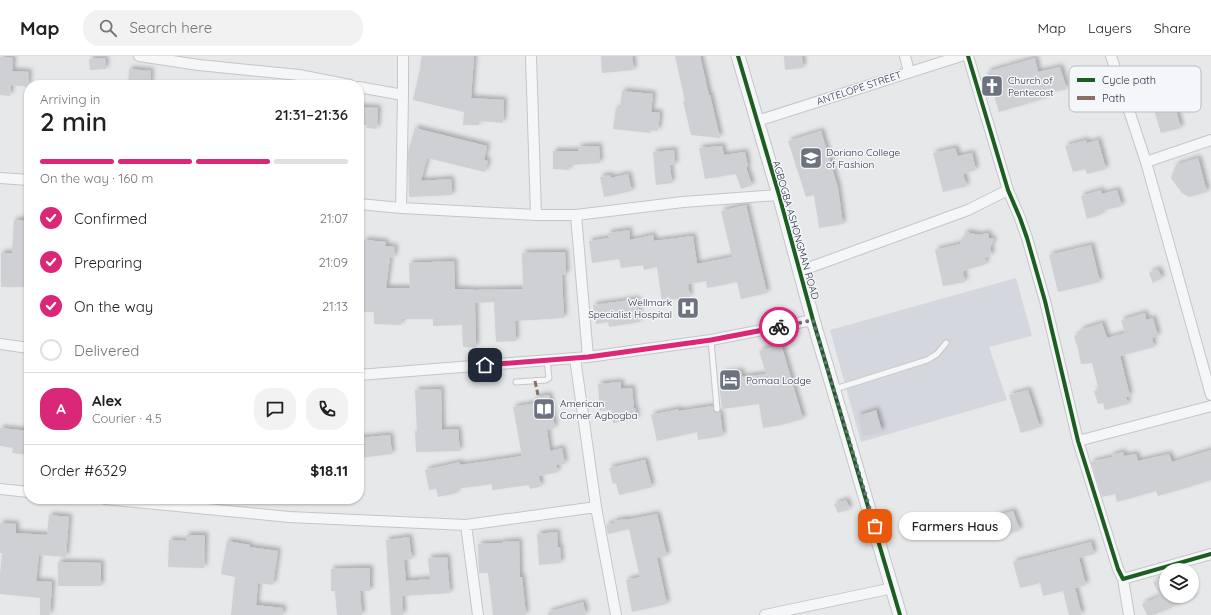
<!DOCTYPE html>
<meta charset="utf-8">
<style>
:root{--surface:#fff;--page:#f2f2f2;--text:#202124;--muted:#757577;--line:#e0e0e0;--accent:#db2777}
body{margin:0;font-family:Quicksand,sans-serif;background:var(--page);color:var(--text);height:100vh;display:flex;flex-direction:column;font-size:15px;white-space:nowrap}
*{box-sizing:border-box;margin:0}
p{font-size:13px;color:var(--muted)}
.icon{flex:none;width:22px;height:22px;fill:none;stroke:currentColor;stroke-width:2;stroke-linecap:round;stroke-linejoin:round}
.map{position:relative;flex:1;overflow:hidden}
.side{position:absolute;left:24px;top:24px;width:340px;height:424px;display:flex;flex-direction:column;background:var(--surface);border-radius:16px;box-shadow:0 1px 3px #0004}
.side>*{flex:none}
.tools{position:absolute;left:1159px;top:507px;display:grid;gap:8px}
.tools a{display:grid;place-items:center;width:40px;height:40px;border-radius:50%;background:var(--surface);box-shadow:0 1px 3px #0004;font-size:20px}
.pin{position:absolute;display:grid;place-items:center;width:34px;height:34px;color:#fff;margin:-17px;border-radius:8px;box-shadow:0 2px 6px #0006}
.courier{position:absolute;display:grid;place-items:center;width:40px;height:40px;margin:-20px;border:3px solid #db2777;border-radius:50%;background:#fff;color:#222;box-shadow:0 1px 5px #0007}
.bubble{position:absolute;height:28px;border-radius:14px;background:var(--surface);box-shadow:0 1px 3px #0004;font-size:13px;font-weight:600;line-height:28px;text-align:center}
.head em{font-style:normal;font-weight:600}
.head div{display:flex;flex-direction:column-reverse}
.head{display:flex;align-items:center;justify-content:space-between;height:68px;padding:0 16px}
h1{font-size:26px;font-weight:600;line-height:30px}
.bar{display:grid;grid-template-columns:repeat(4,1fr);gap:6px 4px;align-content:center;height:48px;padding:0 16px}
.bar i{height:5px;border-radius:3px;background:var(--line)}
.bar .on{background:var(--accent)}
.bar p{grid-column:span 4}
.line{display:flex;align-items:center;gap:10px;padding:0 16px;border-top:1px solid var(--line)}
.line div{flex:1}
.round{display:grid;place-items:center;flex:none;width:42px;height:42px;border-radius:16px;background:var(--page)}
ol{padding:0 16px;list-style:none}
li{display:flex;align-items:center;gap:12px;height:44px}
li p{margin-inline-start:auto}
li .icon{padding:4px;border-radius:50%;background:var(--accent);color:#fff;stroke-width:4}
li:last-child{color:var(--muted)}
li i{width:22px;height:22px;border:2px solid var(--line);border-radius:50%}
header{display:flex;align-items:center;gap:24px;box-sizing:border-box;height:56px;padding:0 20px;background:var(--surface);border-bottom:1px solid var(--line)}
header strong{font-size:19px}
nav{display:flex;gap:22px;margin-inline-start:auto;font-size:14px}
.search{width:280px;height:36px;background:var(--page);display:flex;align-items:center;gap:10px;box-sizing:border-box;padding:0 14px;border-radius:16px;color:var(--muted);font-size:15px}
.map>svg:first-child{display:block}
.built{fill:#d4d7dd}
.building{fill:#ced0d3;filter:url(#shadow)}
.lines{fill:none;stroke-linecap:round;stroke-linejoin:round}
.service-casing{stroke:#c4c6c8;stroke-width:7}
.minor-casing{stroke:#c4c6c8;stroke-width:12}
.tertiary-casing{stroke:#c4c6c8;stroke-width:15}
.service{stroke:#f5f6f7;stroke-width:5}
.minor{stroke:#f5f6f7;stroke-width:10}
.tertiary{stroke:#f5f6f7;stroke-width:13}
.quiet{stroke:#8d6e63;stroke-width:3;stroke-dasharray:6 3;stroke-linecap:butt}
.cycleway-casing{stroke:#f4f6f9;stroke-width:6}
.cycleway{stroke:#1b5e20;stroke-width:4}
.done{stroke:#6c737f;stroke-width:4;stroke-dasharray:0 7.2}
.route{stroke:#db2777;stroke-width:5}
.labels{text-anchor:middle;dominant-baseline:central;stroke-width:3;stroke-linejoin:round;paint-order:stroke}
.poi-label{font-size:10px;fill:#2b3445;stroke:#f4f6f9;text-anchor:start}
.street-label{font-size:10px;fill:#2b3445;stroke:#f4f6f9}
.key{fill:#f4f6f9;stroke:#b8bcc3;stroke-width:1}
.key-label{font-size:11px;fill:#2b3445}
</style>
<header>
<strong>Map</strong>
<div class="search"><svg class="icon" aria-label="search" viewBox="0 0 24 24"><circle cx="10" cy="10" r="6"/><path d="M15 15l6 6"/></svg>Search here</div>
<nav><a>Map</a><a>Layers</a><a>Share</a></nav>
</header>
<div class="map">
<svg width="1211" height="559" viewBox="0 0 1211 559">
<defs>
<filter id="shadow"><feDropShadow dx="3" dy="-3" stdDeviation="2" flood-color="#0004"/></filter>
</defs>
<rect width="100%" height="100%" fill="#e6e8ea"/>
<path class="built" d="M1016,222L1032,280L989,291L1007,344L861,386L830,274Z"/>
<path class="building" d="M422,0H474L471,42L504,44L503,67L479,65V69H463L464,56L413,44L421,9H420Z
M601,0H632L634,14L602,17Z
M675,0H700L709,39H710L720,82L691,79L683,45H685Z
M784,0H802L803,12L785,14Z
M0,1L13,2L12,15L29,16L28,31L11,29L10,40L0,39Z
M105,2L106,13L90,14L89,3Z
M1035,2L1038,16L1060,11L1067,33L1045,38L1046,42L999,56L987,16Z
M129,13L151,15L150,29H128Z
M1167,22L1181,72L1161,77L1146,28Z
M622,35L653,38L651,56L660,57L658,75L651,74L650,77L613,73L616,52L620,53Z
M359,51L378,52L377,73L366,72L367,69H359Z
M415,72L487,90L484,104L488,105L485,116L427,102L421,125L451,123L452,139L409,141L408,96Z
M821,75L838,132L843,168L819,172L814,139L806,141L788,85Z
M1086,84L1087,87L1098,84L1106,113L1087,118L1085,113L1073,116L1065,90Z
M599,90L600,107L569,109V114L553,113V95H579L578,91Z
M722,90L724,99L745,96L748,111H746L752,129L741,133L736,118L705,123L699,92Z
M955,92L958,100L972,97L976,114L963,118L967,130L943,136L933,97Z
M674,94L675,109H670L672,127L656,129L653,96Z
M1198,102L1207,136L1189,141L1182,137L1171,122L1176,109Z
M628,118L632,135L604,141L600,121L610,119L611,122Z
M1101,134L1102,138L1117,134L1122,150L1101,155L1102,158L1087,163L1081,140Z
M746,149L767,237L741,243L737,226L707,232L706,225L688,228L690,241L662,245L657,211L644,214L643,209L621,212L619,203L592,207L589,185L609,182L608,177L629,174L630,184L653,179L654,185L693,180L697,208L732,201L721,155Z
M14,164H29V231H1V197H12Z
M965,176L979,179L988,177L989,182L994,183L990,192L992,199L985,202L986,208L963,215L965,226L943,230L935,194L960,188V185L964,183Z
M364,184L386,186L385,190L395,191L394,202L390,201L386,232H410L409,207L454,205L455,233L476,234L523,233L522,197L565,196L566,219H562L564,262L515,265L516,285L496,286L494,246L475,247L476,291H463L462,269L433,270V263H402L401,269L374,268V256H359V223Z
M1091,189L1100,226L1058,236L1049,199Z
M1158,213L1162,222L1153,227L1149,217Z
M637,243L640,266L609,271L608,266L596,268L593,249Z
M1145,257L1146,264L1153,262L1158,280L1152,282L1154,291L1120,300L1130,340L1126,341L1128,348L1105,354L1103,347L1098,348L1094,335L1099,334L1092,307L1081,308L1078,293L1074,280L1081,277L1080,274L1102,267L1107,282L1125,277L1121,264Z
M781,288L803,363L781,369L763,372L759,348L722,353L719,327H723L722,317L741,315L742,321L766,318L759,295Z
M621,326V333L632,332L634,353L635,352L637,363L613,367L611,354L600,355L598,328Z
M441,333L442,374L458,373L460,395L416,396L415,375H417L415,334Z
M1028,334L1040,371L1021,377L1009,339Z
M549,339L555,372L547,374L550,395L562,392L565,408L556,409L558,416L539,420L541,430L530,433L529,429L492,434V428L456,433L457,437L438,441L436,433L429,434L425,414L460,406V409L522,400L513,351L536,347L535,341Z
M713,350L714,356L717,357L720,356L723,380L698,384L697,376L657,385L651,359L679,353V355Z
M876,354L882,375L863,380L858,360Z
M0,372L29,375V399L12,397L13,392L0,390Z
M390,379L392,398L359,402V382Z
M1211,394V424L1186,432L1158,440L1156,435L1117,446L1115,438L1102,441L1091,406L1112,401V399L1123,396L1124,400L1136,398L1138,405L1169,398L1172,406Z
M645,404L652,431L619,439L616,427L613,428L609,412Z
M846,444L850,453L838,457L834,448Z
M1013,455L1020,474L1002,480L995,460Z
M657,458L667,500L657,502L667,548L632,556L626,524L640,521L629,473L608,478L606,469L614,467V465L626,463V464Z
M49,459L69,461L66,501L39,499L36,525L52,526L50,559H40V542L0,538V519L2,497H0V467L16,468V477L47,479Z
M557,476L558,491H560L561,507L539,509L537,478Z
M186,479H205L204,512L168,511L169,484L186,485Z
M409,481L412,503L404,504L406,525L430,523L428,502L447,501L450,537L402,540L403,559H391L386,484Z
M227,485L250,489L249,491L278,495L273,529L258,527L256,549L283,552V559H231L235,521L221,518Z
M519,485L520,521H522L526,559H493L488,517H479L478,488L502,487V486Z
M1091,486L1094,498L1079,502L1086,529L1075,532L1082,559H1069L1063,535L1043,540L1040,527L1020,532L1013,506Z
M58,506L101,507V530H58Z
M370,512V535H360L362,559H337L335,535H331V513Z
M1166,520V540H1195L1166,554L1153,559H1147L1142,548L1160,540L1153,526Z
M583,546L586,559H548V556Z"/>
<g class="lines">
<g class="service-casing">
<path id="service" d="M711,284L717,353
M516,326L546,324L549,322L547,304
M835,333L927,304L937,298L946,287"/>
</g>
<g class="minor-casing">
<path id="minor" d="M139,0L199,9L299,19L350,29
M531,0L536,159
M905,0L909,16
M968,0L1008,134L1020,162L1027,182L1045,245L1078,385L1118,513L1123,523L1211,498
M1111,0L1146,106L1211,339
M359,31L403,39
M757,65L961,0
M1146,106L1211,84
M0,122L29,124
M359,148L401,152L536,159H576L683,146L779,139
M401,152L403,39V0
M576,159L588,301
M800,215L968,154L1008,134
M0,288L29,292
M575,302L596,451L616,559
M359,319L588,301L711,284L813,264
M1078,385L1211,350
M0,433L29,436
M105,443L289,461L466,469L596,451
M466,469L478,559
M1123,523L1129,559
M765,559L893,532"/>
</g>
<g class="tertiary-casing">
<path id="tertiary" d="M738,0L779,139L813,264L900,559"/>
</g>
<use href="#service" class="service"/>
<use href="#minor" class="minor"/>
<use href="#tertiary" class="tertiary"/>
<path class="quiet" d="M535,325L538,339"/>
<g class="cycleway-casing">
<path id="cycleway" d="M738,0L779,139L813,264L900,559
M968,0L1008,134L1020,162L1027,182L1045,245L1078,385L1118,513L1123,523L1211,498"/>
</g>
<use href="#cycleway" class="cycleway"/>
</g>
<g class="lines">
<path class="done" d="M779,271L813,264L875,470"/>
<path class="route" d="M485,309L588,301L711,284L779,271"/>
</g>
<defs>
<g id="church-square" transform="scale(1.15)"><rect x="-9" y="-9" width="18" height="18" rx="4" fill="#6c737f" stroke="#f4f6f9"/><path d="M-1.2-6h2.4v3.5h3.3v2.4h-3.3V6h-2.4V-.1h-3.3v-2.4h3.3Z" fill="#fff"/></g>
<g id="university-square" transform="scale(1.15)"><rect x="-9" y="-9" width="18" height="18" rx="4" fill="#6c737f" stroke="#f4f6f9"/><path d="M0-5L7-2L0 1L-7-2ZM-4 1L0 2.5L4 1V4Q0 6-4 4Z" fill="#fff"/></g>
<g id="hospital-square" transform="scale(1.15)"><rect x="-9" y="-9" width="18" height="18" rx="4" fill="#6c737f" stroke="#f4f6f9"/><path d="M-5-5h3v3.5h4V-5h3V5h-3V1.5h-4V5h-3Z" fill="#fff"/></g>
<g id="hotel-square" transform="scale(1.15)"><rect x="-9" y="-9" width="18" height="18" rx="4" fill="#6c737f" stroke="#f4f6f9"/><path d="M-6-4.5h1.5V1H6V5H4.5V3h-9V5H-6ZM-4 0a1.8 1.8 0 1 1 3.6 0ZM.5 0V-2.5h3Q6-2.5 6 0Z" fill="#fff"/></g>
<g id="library-square" transform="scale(1.15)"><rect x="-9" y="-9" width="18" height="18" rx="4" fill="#6c737f" stroke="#f4f6f9"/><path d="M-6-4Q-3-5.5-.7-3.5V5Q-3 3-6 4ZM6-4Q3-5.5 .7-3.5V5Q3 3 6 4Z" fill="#fff"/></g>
</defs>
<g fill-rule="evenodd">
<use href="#church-square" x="992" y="30"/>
<use href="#university-square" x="811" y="102"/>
<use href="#hospital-square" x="688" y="252"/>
<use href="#hotel-square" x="730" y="324"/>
<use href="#library-square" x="544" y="353"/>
</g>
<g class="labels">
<g class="poi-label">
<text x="1008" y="24">Church of<tspan x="1008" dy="12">Pentecost</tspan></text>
<text x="826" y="96">Doriano College<tspan x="826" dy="12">of Fashion</tspan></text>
<text x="672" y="246" text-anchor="end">Wellmark<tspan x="672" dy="12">Specialist Hospital</tspan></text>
<text x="746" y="324">Pomaa Lodge</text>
<text x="560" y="347">American<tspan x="560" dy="12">Corner Agbogba</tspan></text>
</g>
<g class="street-label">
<text transform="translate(859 32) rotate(-18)">ANTELOPE STREET</text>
<text transform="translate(796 174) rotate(74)">AGBOGBA ASHONGMAN ROAD</text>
</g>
</g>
<rect x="1069" y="10" width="132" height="46" rx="6" class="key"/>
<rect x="1077" y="22" width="18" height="4" fill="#1b5e20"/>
<rect x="1077" y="40" width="18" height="4" fill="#8d6e63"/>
<g class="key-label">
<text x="1102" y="28">Cycle path</text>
<text x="1102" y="46">Path</text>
</g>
</svg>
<div class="tools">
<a><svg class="icon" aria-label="layers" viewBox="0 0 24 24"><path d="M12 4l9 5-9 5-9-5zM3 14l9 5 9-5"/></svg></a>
</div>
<div class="pin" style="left:875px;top:470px;background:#ea580c"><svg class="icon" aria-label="bag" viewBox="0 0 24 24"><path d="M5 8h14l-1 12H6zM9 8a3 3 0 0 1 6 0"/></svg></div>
<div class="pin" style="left:485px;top:309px;background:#1f2937"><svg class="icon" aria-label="home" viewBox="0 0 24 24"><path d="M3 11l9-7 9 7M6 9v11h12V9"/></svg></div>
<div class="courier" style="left:779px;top:271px"><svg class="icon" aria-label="bike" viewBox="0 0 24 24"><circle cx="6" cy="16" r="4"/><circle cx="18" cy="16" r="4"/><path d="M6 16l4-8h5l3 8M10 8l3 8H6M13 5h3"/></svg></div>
<div class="bubble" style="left:899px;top:456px;width:112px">Farmers Haus</div>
<section class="side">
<div class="head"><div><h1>2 min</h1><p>Arriving in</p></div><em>21:31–21:36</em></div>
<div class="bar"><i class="on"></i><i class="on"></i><i class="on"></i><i></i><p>On the way · 160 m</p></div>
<ol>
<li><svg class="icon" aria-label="check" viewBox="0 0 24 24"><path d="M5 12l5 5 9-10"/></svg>Confirmed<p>21:07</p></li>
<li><svg class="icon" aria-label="check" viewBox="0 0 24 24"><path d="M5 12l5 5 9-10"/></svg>Preparing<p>21:09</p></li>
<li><svg class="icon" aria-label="check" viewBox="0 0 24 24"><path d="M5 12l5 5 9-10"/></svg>On the way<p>21:13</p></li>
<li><i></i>Delivered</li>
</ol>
<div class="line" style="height:72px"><b class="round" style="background:var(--accent);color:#fff">A</b><div><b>Alex</b><p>Courier · 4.5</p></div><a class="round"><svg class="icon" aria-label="chat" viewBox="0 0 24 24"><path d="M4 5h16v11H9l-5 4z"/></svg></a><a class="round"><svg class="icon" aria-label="phone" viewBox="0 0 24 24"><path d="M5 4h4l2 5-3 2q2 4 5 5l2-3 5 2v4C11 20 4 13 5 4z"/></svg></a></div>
<div class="line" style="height:52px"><div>Order #6329</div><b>$18.11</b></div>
</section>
</div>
